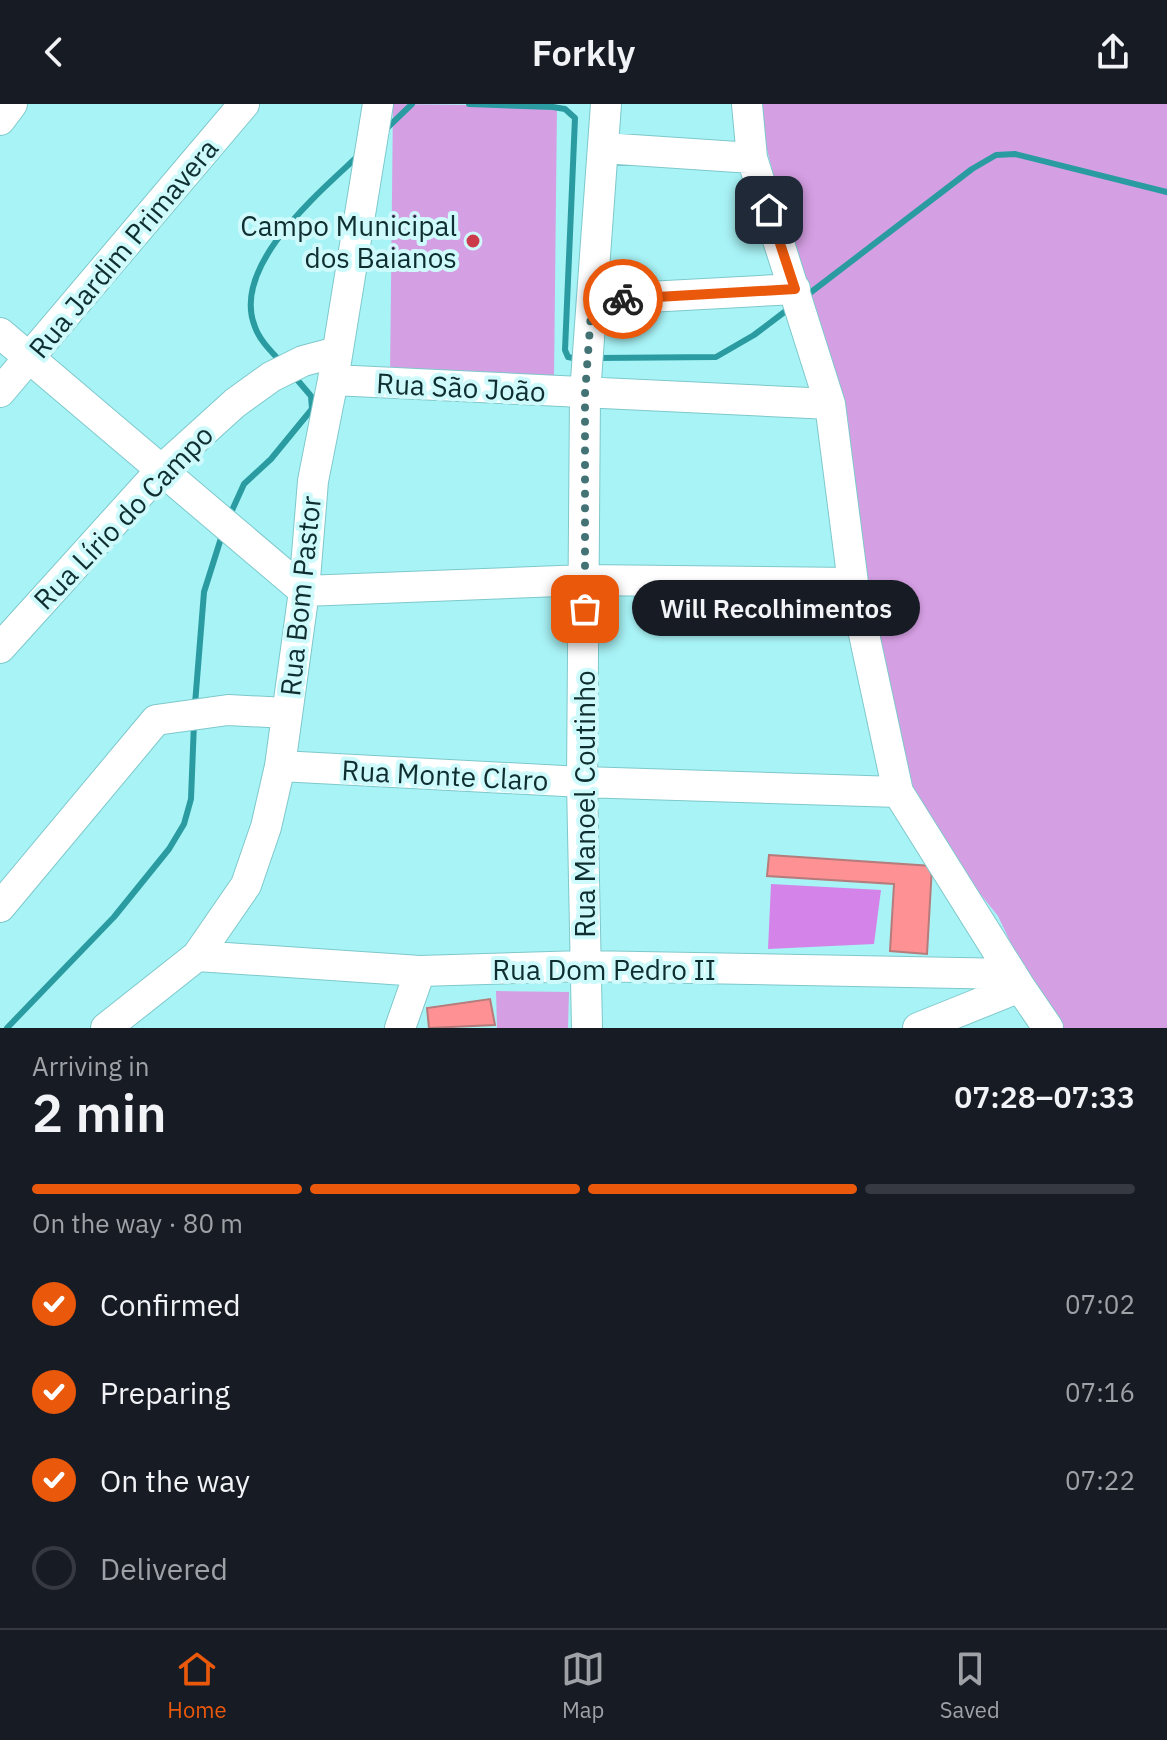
<!DOCTYPE html>
<meta charset="utf-8">
<style>
:root{--surface:#171b24;--page:#242831;--text:#f1f3f6;--muted:#9ea1a6;--line:#363941;--accent:#ea580c}
body{margin:0;font-family:"IBM Plex Sans",sans-serif;background:var(--page);color:var(--text);height:100vh;display:flex;flex-direction:column;font-size:30px;white-space:nowrap}
*{box-sizing:border-box;margin:0}
p{font-size:26px;color:var(--muted)}
.icon{flex:none;width:44px;height:44px;fill:none;stroke:currentColor;stroke-width:2;stroke-linecap:round;stroke-linejoin:round}
.map{position:relative;height:924px;overflow:hidden}
.side{display:flex;flex-direction:column;background:var(--surface);flex:1}
.side>*{flex:none}
.pin{position:absolute;display:grid;place-items:center;width:68px;height:68px;color:#fff;margin:-34px;border-radius:16px;box-shadow:0 4px 12px #0006}
.courier{position:absolute;display:grid;place-items:center;width:80px;height:80px;margin:-40px;border:6px solid #ea580c;border-radius:50%;background:#fff;color:#222;box-shadow:0 2px 10px #0007}
.bubble{position:absolute;height:56px;border-radius:28px;background:var(--surface);box-shadow:0 2px 6px #0004;font-size:26px;font-weight:600;line-height:56px;text-align:center}
.headline em{font-style:normal;font-weight:600}
.headline div{display:flex;flex-direction:column-reverse}
.headline{display:flex;align-items:center;justify-content:space-between;height:136px;padding:0 32px}
h1{font-size:52px;font-weight:600;line-height:60px}
.bar{display:grid;grid-template-columns:repeat(4,1fr);gap:12px 8px;align-content:center;height:96px;padding:0 32px}
.bar i{height:10px;border-radius:6px;background:var(--line)}
.bar .on{background:var(--accent)}
.bar p{grid-column:span 4}
ol{padding:0 32px;list-style:none}
li{display:flex;align-items:center;gap:24px;height:88px}
li p{margin-inline-start:auto}
li .icon{padding:8px;border-radius:50%;background:var(--accent);color:#fff;stroke-width:4}
li:last-child{color:var(--muted)}
li i{width:44px;height:44px;border:4px solid var(--line);border-radius:50%}
header{display:flex;justify-content:space-between;align-items:center;height:104px;padding:0 32px;background:var(--surface);font-size:36px;font-weight:600}
.menu{display:flex;justify-content:space-around;align-items:center;height:112px;border-top:2px solid var(--line);background:var(--surface);font-size:22px;color:var(--muted)}
.menu a{display:grid;justify-items:center;gap:4px}
.menu .on{color:var(--accent)}
.map>svg:first-child{display:block}
.green{fill:#d59fe3}
.forest{fill:#d484e8}
.lines{fill:none;stroke-linecap:round;stroke-linejoin:round}
.stream{stroke:#2a9ca1;stroke-width:6}
.building{fill:#fd9193;stroke:#b67b7b;stroke-width:2}
.minor-casing{stroke:#7ec8cb;stroke-width:32}
.minor{stroke:#fff;stroke-width:30}
.done{stroke:#447375;stroke-width:8;stroke-dasharray:0 14.4}
.route{stroke:#ea580c;stroke-width:10}
.poi-dot{fill:#cb3b4a;stroke:#cffafc;stroke-width:3}
.labels{text-anchor:middle;dominant-baseline:central;stroke-width:8;stroke-linejoin:round;paint-order:stroke}
.poi-label{font-size:28px;fill:#0e2e2f;stroke:#cffafc;text-anchor:end}
.street-label{font-size:28px;fill:#0e2e2f;stroke:#cffafc}
</style>
<header><svg class="icon" aria-label="back" viewBox="0 0 24 24"><path d="M15 5l-7 7 7 7"/></svg>Forkly<svg class="icon" aria-label="share" viewBox="0 0 24 24"><path d="M12 15V3M7 8l5-5 5 5M5 13v7h14v-7"/></svg></header>
<div class="map">
<svg width="1167" height="924" viewBox="0 0 1167 924">
<rect width="100%" height="100%" fill="#a8f3f6"/>
<path class="green" d="M393,0L557,2L554,275L390,272Z
M755,0H1167V924H1051L998,812L920,715L887,569L829,282Z
M496,887L569,888L568,924H497Z"/>
<path class="forest" d="M771,780L881,786L874,840L768,845Z"/>
<g class="lines">
<path class="stream" d="M469,0L553,3L565,5L575,14L565,246L568,253L578,255
M385,26L412,0
M806,192L972,65L996,51L1015,50L1167,88
M597,254L716,253L754,231L791,203
M281,258C272,248 260,237 255,223C230,162 320,88 359,51
M229,413L244,380L271,355L312,305L311,292L294,272
M195,600L204,488L222,431
M7,924L114,813L169,745L184,720L191,695L194,619"/>
</g>
<path class="building" d="M769,751L932,762L927,850L890,847L894,780L767,772Z
M490,895L495,921L429,924L427,904Z"/>
<g class="lines">
<g class="minor-casing">
<path id="minor" d="M747,0L752,54L830,300L853,479L898,688L1020,883L1048,924
M0,16L12,0
M603,44L752,54
M592,196L795,185
M0,229L304,487
M333,276L830,300
M0,288L244,0
M304,487L585,476L853,479
M0,544L161,366L235,299L271,273L303,257L337,248
M280,662L582,678L898,688
M0,803L156,616L228,606L287,609
M197,852L420,867L584,862L1012,870
M106,924L197,852L246,781L266,723L280,662L304,487L313,377L333,276L378,0
M400,924L420,867
M587,924L582,678L585,290L606,0
M918,924L1020,883"/>
</g>
<use href="#minor" class="minor"/>
</g>
<g class="lines">
<path class="done" d="M585,505V290L592,196L623,195"/>
<path class="route" d="M623,195L795,185L769,106"/>
</g>
<circle class="poi-dot" cx="473" cy="137" r="8"/>
<g class="labels">
<g class="poi-label">
<text x="457" y="121">Campo Municipal<tspan x="457" dy="32">dos Baianos</tspan></text>
</g>
<g class="street-label">
<text transform="translate(123 144) rotate(-50)">Rua Jardim Primavera</text>
<text transform="translate(461 283) rotate(3)">Rua São João</text>
<text transform="translate(123 413) rotate(-46)">Rua Lírio do Campo</text>
<text transform="translate(300 492) rotate(-84)">Rua Bom Pastor</text>
<text transform="translate(445 671) rotate(3)">Rua Monte Claro</text>
<text transform="translate(584 700) rotate(-90)">Rua Manoel Coutinho</text>
<text x="604" y="865">Rua Dom Pedro II</text>
</g>
</g>
</svg>
<div class="pin" style="left:585px;top:505px;background:#ea580c"><svg class="icon" aria-label="bag" viewBox="0 0 24 24"><path d="M5 8h14l-1 12H6zM9 8a3 3 0 0 1 6 0"/></svg></div>
<div class="pin" style="left:769px;top:106px;background:#1f2937"><svg class="icon" aria-label="home" viewBox="0 0 24 24"><path d="M3 11l9-7 9 7M6 9v11h12V9"/></svg></div>
<div class="courier" style="left:623px;top:195px"><svg class="icon" aria-label="bike" viewBox="0 0 24 24"><circle cx="6" cy="16" r="4"/><circle cx="18" cy="16" r="4"/><path d="M6 16l4-8h5l3 8M10 8l3 8H6M13 5h3"/></svg></div>
<div class="bubble" style="left:632px;top:476px;width:288px">Will Recolhimentos</div>
</div>
<section class="side">
<div class="headline"><div><h1>2 min</h1><p>Arriving in</p></div><em>07:28–07:33</em></div>
<div class="bar"><i class="on"></i><i class="on"></i><i class="on"></i><i></i><p>On the way · 80 m</p></div>
<ol>
<li><svg class="icon" aria-label="check" viewBox="0 0 24 24"><path d="M5 12l5 5 9-10"/></svg>Confirmed<p>07:02</p></li>
<li><svg class="icon" aria-label="check" viewBox="0 0 24 24"><path d="M5 12l5 5 9-10"/></svg>Preparing<p>07:16</p></li>
<li><svg class="icon" aria-label="check" viewBox="0 0 24 24"><path d="M5 12l5 5 9-10"/></svg>On the way<p>07:22</p></li>
<li><i></i>Delivered</li>
</ol>
</section>
<nav class="menu">
<a class="on"><svg class="icon" aria-label="home" viewBox="0 0 24 24"><path d="M3 11l9-7 9 7M6 9v11h12V9"/></svg>Home</a>
<a><svg class="icon" aria-label="map" viewBox="0 0 24 24"><path d="M3 6l6-2 6 2 6-2v14l-6 2-6-2-6 2zM9 4v14M15 6v14"/></svg>Map</a>
<a><svg class="icon" aria-label="saved" viewBox="0 0 24 24"><path d="M7 4h10v16l-5-4-5 4z"/></svg>Saved</a>
</nav>
